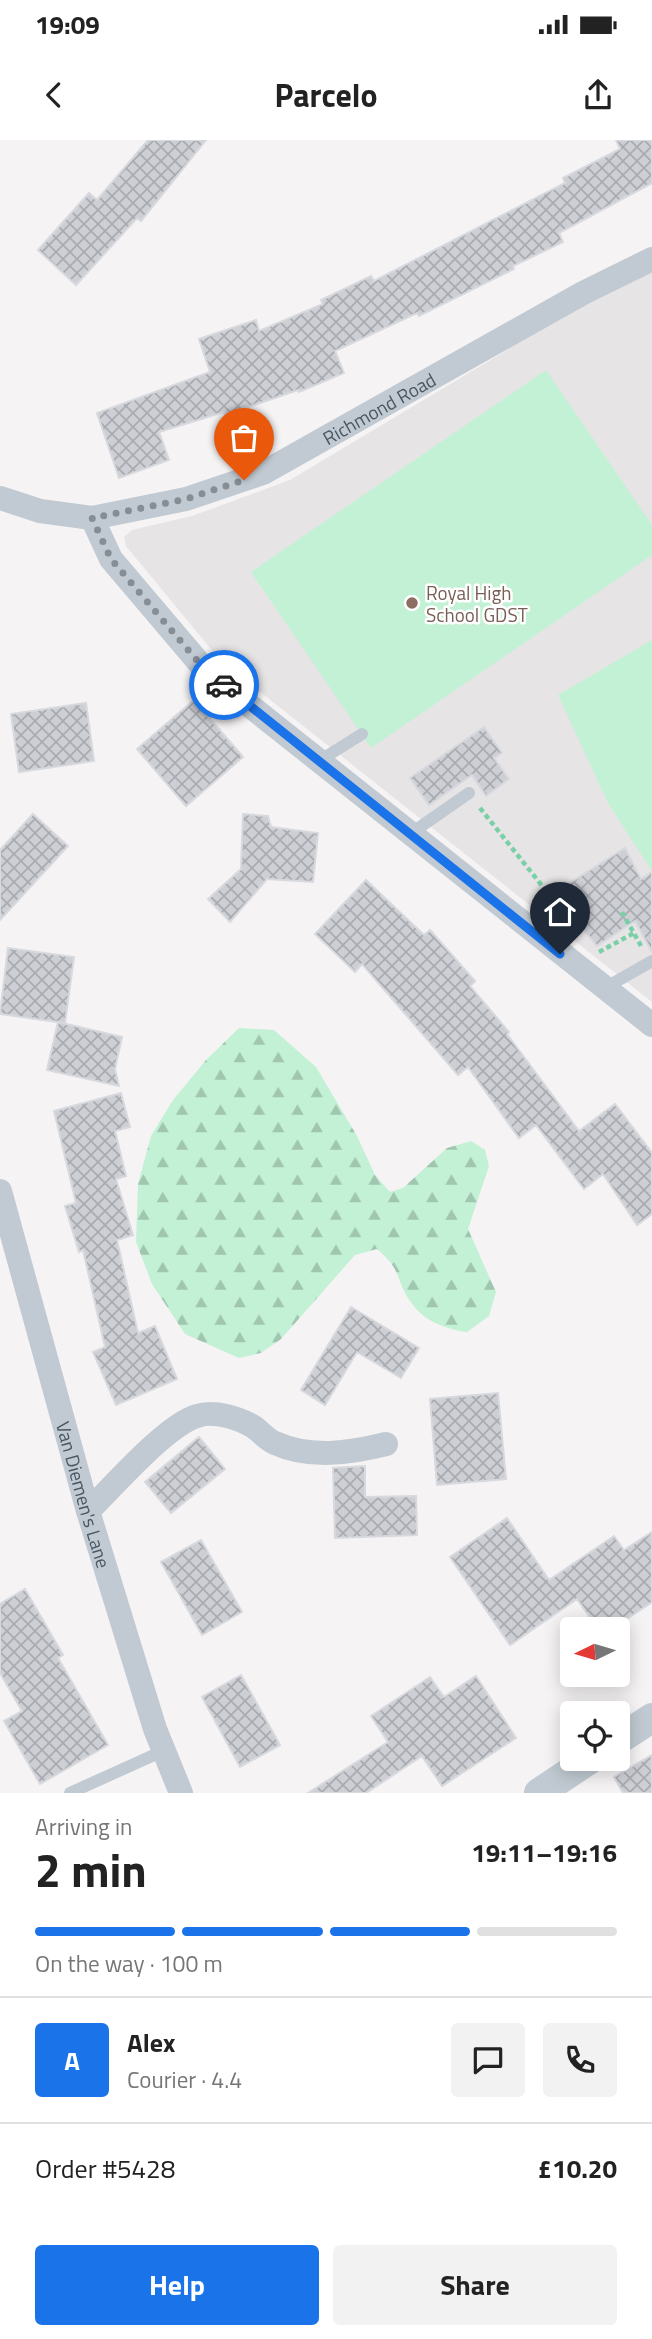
<!DOCTYPE html>
<meta charset="utf-8">
<style>
:root{--surface:#fff;--page:#f2f2f2;--text:#222;--muted:#767676;--line:#e0e0e0;--accent:#1a73e8}
body{margin:0;font-family:"Titillium Web",sans-serif;background:var(--page);color:var(--text);height:100vh;display:flex;flex-direction:column;font-size:26px;white-space:nowrap}
*{box-sizing:border-box;margin:0}
p{font-size:23px;color:var(--muted)}
.icon{flex:none;width:38px;height:38px;fill:none;stroke:currentColor;stroke-width:2;stroke-linecap:round;stroke-linejoin:round}
.map{position:relative;height:1653px;overflow:hidden}
.drawer{display:flex;flex-direction:column;background:var(--surface);flex:1}
.drawer>*{flex:none}
.needle{width:46px;rotate:265deg}
.controls{position:absolute;left:560px;top:1477px;display:grid;gap:14px}
.controls a{display:grid;place-items:center;width:70px;height:70px;border-radius:7px;background:var(--surface);box-shadow:0 4px 18px #0003;font-size:35px}
.pin{position:absolute;display:grid;place-items:center;width:60px;height:60px;color:#fff;margin:-72px -30px;border-radius:50% 50% 50% 0;rotate:-45deg;box-shadow:0 0 7px #0007}
.pin .icon{rotate:45deg}
.courier{position:absolute;display:grid;place-items:center;width:70px;height:70px;margin:-35px;border:5px solid #1a73e8;border-radius:50%;background:#fff;color:#222;box-shadow:0 2px 9px #0007}
.headline em{font-style:normal;font-weight:700}
.headline div{display:flex;flex-direction:column-reverse}
.headline{display:flex;align-items:center;justify-content:space-between;height:119px;padding:0 35px}
h1{font-size:46px;font-weight:700;line-height:52px}
.bar{display:grid;grid-template-columns:repeat(4,1fr);gap:10px 7px;align-content:center;height:84px;padding:0 35px}
.bar i{height:9px;border-radius:5px;background:var(--line)}
.bar .current{background:var(--accent)}
.bar p{grid-column:span 4}
.line{display:flex;align-items:center;gap:18px;padding:0 35px;border-top:2px solid var(--line)}
.line div{flex:1}
.round{display:grid;place-items:center;flex:none;width:74px;height:74px;border-radius:7px;background:var(--page)}
.button{display:flex;gap:14px;margin-top:auto;padding:14px 35px}
.button a{flex:1;height:80px;border-radius:7px;background:var(--accent);color:#fff;font-size:28px;font-weight:700;line-height:80px;text-align:center}
.button a+a{background:var(--page);color:var(--text)}
.status{display:flex;justify-content:space-between;align-items:center;height:49px;padding:0 35px;background:var(--surface);direction:ltr}
.status svg{height:19px;fill:currentColor}
header{display:flex;justify-content:space-between;align-items:center;height:91px;padding:0 35px;background:var(--surface);font-size:32px;font-weight:700}
.map>svg:first-child{display:block}
.education{fill:#e6e4e5}
.green{fill:#c3f1d5}
.forest{fill:url(#forest-firs)}
.building{fill:url(#building-cross-hatch);stroke:#d7d9de;stroke-width:2}
.lines{fill:none;stroke-linecap:round;stroke-linejoin:round}
.path{stroke:#7ad0a6;stroke-width:4.5;stroke-dasharray:5 3.5;stroke-linecap:butt}
.service{stroke:#c1cad2;stroke-width:12}
.minor{stroke:#c1cad2;stroke-width:24}
.tertiary{stroke:#c1cad2;stroke-width:30}
.done{stroke:#868d94;stroke-width:7;stroke-dasharray:0 12.6}
.route{stroke:#1a73e8;stroke-width:9}
.education-dot{fill:#8d6e63;stroke:#fff;stroke-width:2.5}
.labels{text-anchor:middle;dominant-baseline:central;stroke-width:5;stroke-linejoin:round;paint-order:stroke}
.street-label{font-size:19px;fill:#4a5661;stroke:#fff}
.education-label{font-size:19px;fill:#785e54;stroke:#fff;text-anchor:start}
</style>
<div class="status"><b>19:09</b><svg viewBox="0 0 49 12"><path d="M0 12V9h3v3zM5 12V6h3v6zM10 12V3h3v9zM15 12V0h3v12zM26 1h20v11H26zM47 4h2v5h-2z"/></svg></div>
<header><svg class="icon" aria-label="back" viewBox="0 0 24 24"><path d="M15 5l-7 7 7 7"/></svg>Parcelo<svg class="icon" aria-label="share" viewBox="0 0 24 24"><path d="M12 15V3M7 8l5-5 5 5M5 13v7h14v-7"/></svg></header>
<div class="map">
<svg width="652" height="1653" viewBox="0 0 652 1653">
<defs>
<pattern id="forest-firs" width="22" height="20" patternUnits="userSpaceOnUse" patternTransform="scale(1.75)"><rect width="22" height="20" fill="#c3f1d5"/><path d="M5 1l3.5 6h-7zM16 11l3.5 6h-7z" fill="#a0c6b0"/></pattern>
<pattern id="building-cross-hatch" width="8" height="8" patternUnits="userSpaceOnUse" patternTransform="scale(1.75)"><rect width="8" height="8" fill="#cdcfd5"/><path d="M0 0l8 8M0 8l8-8" fill="none" stroke="#a8abb0"/></pattern>
</defs>
<rect width="100%" height="100%" fill="#f5f3f3"/>
<path class="education" d="M652,131V862L220,520L126,406L124,397L132,390L192,376L290,340L592,159Z"/>
<path class="green" d="M546,230L652,385V415L371,608L251,432Z
M652,500V731L608,663L558,555Z"/>
<path class="forest" d="M239,888L274,890L316,927L357,996L375,1035L390,1052L403,1048L447,1008L471,1001L485,1010L489,1026L468,1089L496,1152L489,1176L467,1192C445,1189 423,1181 410,1161C394,1137 403,1131 377,1109L355,1115L281,1199L261,1213L239,1218L185,1194L152,1144L136,1102L138,1044L151,996L173,960L206,920Z"/>
<path class="building" d="M148,0H206L141,81L137,78L76,145L38,110L89,53L97,60Z
M616,0H652V43L559,93L563,102L513,126L514,129L419,176L417,173L335,211L344,233L299,252L298,250L225,275L224,272L159,292L169,320L119,338L97,273L210,232L199,199L256,180L259,191L323,164L321,160L371,136L374,141L565,43L563,38L620,9Z
M194,560L243,617L186,666L137,609Z
M86,563L94,621L19,632L11,574Z
M484,587L502,613L494,618L509,639L486,656L472,635L429,665L410,638Z
M33,674L68,706L0,780V710Z
M243,674L268,676L271,687L318,693L313,742L267,739L230,782L208,759L241,729Z
M625,708L641,739L652,732V812L635,781L597,806L574,779V771L560,749Z
M366,740L424,795L430,790L475,841L470,846L509,892L507,894L579,991L615,964L652,1013V1074L637,1085L603,1034L584,1049L536,985L519,998L468,927L458,935L362,824L355,832L315,794Z
M8,808L74,817L65,883L0,874Z
M58,882L122,897L115,929L119,946L47,930Z
M121,953L130,987L115,991L126,1036L116,1039L133,1095L117,1100L138,1193L155,1186L177,1239L116,1265L93,1212L105,1207L83,1110L79,1112L65,1066L76,1063L54,971Z
M351,1167L419,1208L401,1238L357,1212L325,1265L301,1250Z
M498,1253L506,1339L437,1345L430,1259Z
M199,1297L225,1329L171,1373L145,1342Z
M365,1326V1357L416,1356L417,1395L335,1398L333,1328Z
M507,1378L549,1440L614,1396L624,1410L652,1392V1462L612,1489H598L577,1459L510,1505L450,1417Z
M201,1400L242,1472L202,1495L161,1422Z
M25,1449L63,1515L58,1518L108,1605L40,1644L4,1581L22,1571L0,1533V1464Z
M241,1535L280,1605L240,1627L202,1557Z
M476,1536L516,1598L442,1646L422,1616L366,1653H308L388,1602L371,1576L430,1537L444,1557Z
M652,1615V1653H623L614,1637Z"/>
<g class="lines">
<path class="path" d="M480,668L575,787
M622,772L641,806
M599,812L634,793"/>
<path class="service" d="M319,621L362,594
M410,694L469,653
M603,849L652,821
M70,1653L163,1611"/>
<g class="minor">
<path d="M0,358L40,371L92,378L111,419L206,531L652,885"/>
<path id="s1" d="M92,378L186,359L263,333L583,153L652,119"/>
<path id="s2" d="M0,1051L88,1371L155,1589L181,1653"/>
<path d="M88,1371C114,1346 165,1286 197,1276C214,1270 239,1278 254,1287C261,1292 267,1300 275,1303C310,1319 350,1313 386,1304"/>
</g>
<path class="tertiary" d="M618,1600L652,1578
M539,1653L590,1619"/>
</g>
<g class="lines">
<path class="done" d="M224,545L206,531L111,419L92,378L186,359L244,340"/>
<path class="route" d="M224,545L560,814"/>
</g>
<circle class="education-dot" cx="412" cy="463" r="7"/>
<g class="labels">
<g class="street-label">
<text stroke="none"><textPath href="#s1" startOffset="310">Richmond Road</textPath></text>
<text stroke="none"><textPath href="#s2" startOffset="315">Van Diemen's Lane</textPath></text>
</g>
<g class="education-label">
<text x="426" y="452">Royal High<tspan x="426" dy="22">School GDST</tspan></text>
</g>
</g>
</svg>
<div class="controls">
<a><svg class="needle" viewBox="-14 -14 28 28"><path d="M0-13l5 13h-10z" fill="#e53935"/><path d="M0 13l5-13h-10z" fill="#767676"/></svg></a>
<a><svg class="icon" aria-label="locate" viewBox="0 0 24 24"><circle cx="12" cy="12" r="6"/><path d="M12 2v4M12 18v4M2 12h4M18 12h4"/></svg></a>
</div>
<div class="pin" style="left:244px;top:340px;background:#ea580c"><svg class="icon" aria-label="bag" viewBox="0 0 24 24"><path d="M5 8h14l-1 12H6zM9 8a3 3 0 0 1 6 0"/></svg></div>
<div class="pin" style="left:560px;top:814px;background:#1f2937"><svg class="icon" aria-label="home" viewBox="0 0 24 24"><path d="M3 11l9-7 9 7M6 9v11h12V9"/></svg></div>
<div class="courier" style="left:224px;top:545px"><svg class="icon" aria-label="car" viewBox="0 0 24 24"><path d="M5 17H2v-5l4-1 3-4h7l3 4 3 1v5h-3M9 17h6M6 11h13"/><circle cx="7" cy="17" r="2"/><circle cx="17" cy="17" r="2"/></svg></div>
</div>
<section class="drawer">
<div class="headline"><div><h1>2 min</h1><p>Arriving in</p></div><em>19:11–19:16</em></div>
<div class="bar"><i class="current"></i><i class="current"></i><i class="current"></i><i></i><p>On the way · 100 m</p></div>
<div class="line" style="height:126px"><b class="round" style="background:var(--accent);color:#fff">A</b><div><b>Alex</b><p>Courier · 4.4</p></div><a class="round"><svg class="icon" aria-label="chat" viewBox="0 0 24 24"><path d="M4 5h16v11H9l-5 4z"/></svg></a><a class="round"><svg class="icon" aria-label="phone" viewBox="0 0 24 24"><path d="M5 4h4l2 5-3 2q2 4 5 5l2-3 5 2v4C11 20 4 13 5 4z"/></svg></a></div>
<div class="line" style="height:91px"><div>Order #5428</div><b>£10.20</b></div>
<div class="button"><a>Help</a><a>Share</a></div>
</section>
